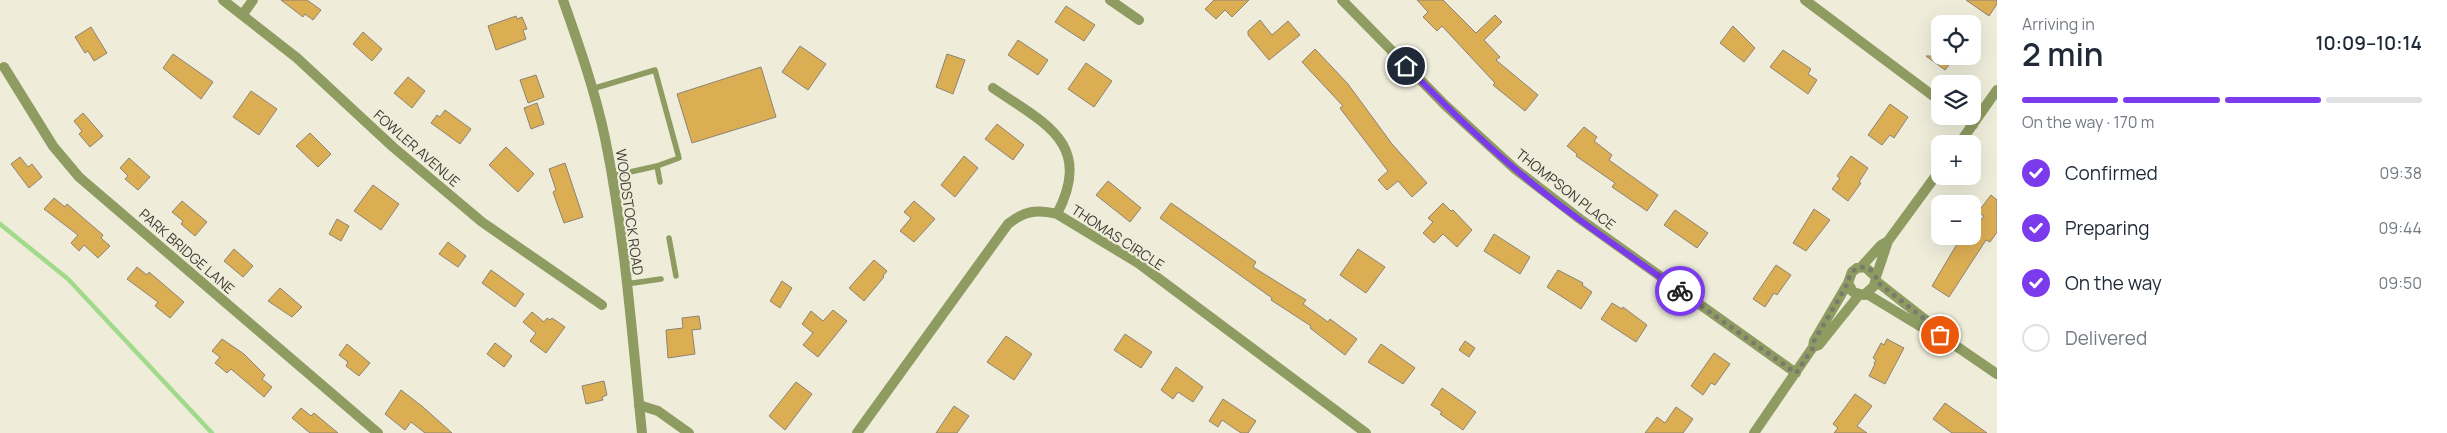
<!DOCTYPE html>
<meta charset="utf-8">
<style>
:root{--surface:#fff;--page:#f6f6f7;--text:#1f2937;--muted:#747a83;--line:#e0e1e3;--accent:#7c3aed}
body{margin:0;font-family:Manrope,sans-serif;background:var(--page);color:var(--text);height:100vh;display:flex;flex-direction:column;font-size:19px;white-space:nowrap}
*{box-sizing:border-box;margin:0}
p{font-size:16px;color:var(--muted)}
.icon{flex:none;width:28px;height:28px;fill:none;stroke:currentColor;stroke-width:2;stroke-linecap:round;stroke-linejoin:round}
.map{position:relative;flex:1;overflow:hidden}
.sheet{display:flex;flex-direction:column;background:var(--surface);width:450px}
.sheet>*{flex:none}
.controls{position:absolute;left:1931px;top:15px;display:grid;gap:10px}
.controls a{display:grid;place-items:center;width:50px;height:50px;border-radius:10px;background:var(--surface);box-shadow:0 5px 20px #0002;font-size:25px}
.pin{position:absolute;display:grid;place-items:center;width:42px;height:42px;color:#fff;margin:-21px;border:2px solid #fff;border-radius:50%;box-shadow:0 1px 5px #0007}
.courier{position:absolute;display:grid;place-items:center;width:50px;height:50px;margin:-25px;border:4px solid #7c3aed;border-radius:50%;background:#fff;color:#222;box-shadow:0 1px 6px #0007}
.summary em{font-style:normal;font-weight:600}
.summary div{display:flex;flex-direction:column-reverse}
.summary{display:flex;align-items:center;justify-content:space-between;height:85px;padding:0 25px}
h1{font-size:32px;font-weight:600;line-height:38px}
.bar{display:grid;grid-template-columns:repeat(4,1fr);gap:8px 5px;align-content:center;height:60px;padding:0 25px}
.bar i{height:6px;border-radius:4px;background:var(--line)}
.bar .active{background:var(--accent)}
.bar p{grid-column:span 4}
ol{padding:0 25px;list-style:none}
li{display:flex;align-items:center;gap:15px;height:55px}
li p{margin-inline-start:auto}
li .icon{padding:5px;border-radius:50%;background:var(--accent);color:#fff;stroke-width:4}
li:last-child{color:var(--muted)}
li i{width:28px;height:28px;border:2px solid var(--line);border-radius:50%}
main{display:flex;flex:1;min-height:0}
.map>svg:first-child{display:block}
.lines{fill:none;stroke-linecap:round;stroke-linejoin:round}
.stream{stroke:#a2da8c;stroke-width:4.5}
.building{fill:#dcae54;stroke:#8c8374}
.service{stroke:#8e9b61;stroke-width:5.5}
.minor{stroke:#8e9b61;stroke-width:10}
.tertiary{stroke:#8e9b61;stroke-width:10}
.done{stroke:#7b7a6f;stroke-width:5;stroke-dasharray:0 9}
.route{stroke:#7c3aed;stroke-width:6}
.labels{text-anchor:middle;dominant-baseline:central;stroke-width:4.5;stroke-linejoin:round;paint-order:stroke}
.street-label{font-size:14px;fill:#3d3c35;stroke:#efedda}
</style>
<main>
<div class="map">
<svg width="1997" height="433" viewBox="0 0 1997 433">
<rect width="100%" height="100%" fill="#efedda"/>
<g class="lines">
<path class="stream" d="M0,224L68,279L212,433"/>
</g>
<path class="building" d="M281,0H307L321,10L313,20L305,14L303,17Z
M1214,0H1249L1232,17L1225,10L1216,19L1205,9Z
M1417,0H1443L1476,33L1495,15L1502,22L1484,40L1500,57L1496,60L1538,95L1525,111L1493,85L1495,83L1442,26L1437,31L1423,17L1428,12Z
M1966,0H1997V4L1989,16Z
M1066,6L1095,25L1084,41L1055,22Z
M516,16L517,19L522,17L527,29L523,30L526,39L496,50L488,26Z
M1260,20L1272,35L1288,21L1300,35L1269,60L1248,35V31Z
M1733,26L1755,48L1744,62L1720,43Z
M91,27L107,53L94,61L88,51L85,53L75,37Z
M363,32L382,49L372,61L353,44Z
M1018,40L1048,60L1038,75L1008,55Z
M800,46L826,64L808,90L782,72Z
M1315,49L1348,84L1392,144L1427,183L1412,197L1398,181L1387,190L1378,180L1388,171L1340,108L1343,106L1302,62Z
M1783,50L1811,69L1808,74L1817,80L1808,94L1770,67Z
M173,54L213,82L201,99L163,68Z
M947,54L965,60L953,94L936,87Z
M1926,56H1956L1945,70Z
M1086,63L1112,81L1094,107L1068,89Z
M761,67L776,117L692,143L677,94Z
M536,75L544,97L528,103L520,80Z
M408,77L425,91L412,108L394,93Z
M251,91L277,109L259,135L233,117Z
M537,103L544,124L531,129L524,108Z
M1890,104L1908,117L1894,138L1890,135L1882,145L1868,135Z
M445,110L471,129L460,144L431,123L437,115L440,117Z
M83,113L103,136L90,147L79,134L82,131L74,121Z
M997,124L1024,145L1013,160L985,139Z
M1584,127L1597,137L1594,141L1612,155L1609,160L1658,195L1647,211L1612,187L1615,183L1576,156L1577,154L1567,146Z
M310,133L331,154L318,167L296,146Z
M506,147L534,174L518,192L489,165Z
M964,156L978,168L955,197L941,185Z
M1851,156L1868,168L1859,182L1861,183L1848,201L1832,189L1840,178L1837,176Z
M20,157L28,167L32,164L42,177L29,188L11,164Z
M129,158L150,177L138,190L125,179L128,176L120,168Z
M565,163L583,217L564,223L553,192L556,190L549,169Z
M1108,181L1141,208L1130,222L1096,195Z
M373,185L399,204L381,230L354,211Z
M1991,195L1997,200V232L1990,242L1986,240L1949,297L1932,286L1960,239L1965,242L1970,236H1972V232L1984,216L1978,212Z
M54,198L65,207L67,204L103,235L101,238L110,246L98,258L84,245L79,251L71,243L78,235L44,209Z
M182,201L207,222L195,236L181,224L183,221L172,212Z
M914,201L935,219L914,242L900,231L911,218L904,212Z
M1171,203L1256,262L1253,267L1306,300L1303,304L1328,322L1330,319L1357,339L1345,355L1310,328L1311,326L1271,300L1272,298L1160,218Z
M1443,203L1451,211L1453,210L1472,230L1457,247L1443,234L1434,243L1423,233L1433,222L1428,218Z
M1814,209L1830,220L1806,251L1793,243Z
M1675,210L1708,233L1697,248L1664,225Z
M337,219L349,226L341,241L329,234Z
M1494,234L1530,257L1520,274L1484,251Z
M448,242L466,256L458,267L439,254Z
M234,249L253,266L243,277L224,261Z
M1358,249L1385,267L1366,293L1340,275Z
M874,260L887,271L883,276L884,277L864,301L849,288Z
M1776,265L1791,275L1777,295L1774,293L1765,307L1753,299Z
M137,267L147,275L149,272L184,302L170,318L155,306L158,302L127,279Z
M491,270L524,294L515,307L482,283Z
M1558,270L1583,283L1582,285L1592,292L1581,309L1547,287Z
M782,281L792,288L780,308L770,301Z
M280,288L302,307L292,317L268,301Z
M1612,303L1622,309L1623,307L1647,325L1636,342L1601,319Z
M833,310L847,321L818,357L803,345L813,333L802,324L811,311L823,321Z
M532,312L544,322L547,318L550,320L552,318L565,327L546,353L530,341L536,333L523,322Z
M699,316L701,329L692,330L695,354L668,358L666,330L683,328L682,318Z
M1125,334L1152,352L1141,368L1114,350Z
M1006,336L1032,354L1014,380L987,362Z
M222,339L244,354L265,375L262,379L272,387L264,397L231,369L227,373L215,363L220,357L212,351Z
M1887,339L1904,348L1885,384L1869,376L1875,364L1874,363L1876,360L1873,358L1881,343L1884,345Z
M1465,341L1475,348L1469,357L1459,350Z
M495,343L512,356L504,367L487,354Z
M347,344L370,363L359,376L346,366L348,362L339,355Z
M1381,344L1415,368L1403,384L1368,362Z
M1714,353L1730,364L1715,385L1711,383L1703,395L1691,386Z
M1176,367L1203,387L1193,402L1178,392L1173,399L1161,390Z
M604,381L607,395L602,397L603,400L586,404L582,386Z
M796,382L812,394L785,430L769,416Z
M1442,388L1476,412L1463,430L1440,414L1442,412L1431,405Z
M401,390L423,407L452,433H425L411,422L405,430L385,414Z
M1855,394L1872,406L1857,426L1867,433H1834L1838,428L1833,424Z
M1223,399L1256,421L1248,433H1241L1222,420L1218,427L1209,421Z
M1945,403L1987,433H1952L1933,419Z
M954,406L969,416L957,433H936Z
M1676,407L1693,419L1683,433H1645L1657,417L1665,423Z
M301,408L311,416L314,413L338,433H310L292,418Z"/>
<g class="lines">
<path class="service" d="M592,89L655,70L679,158L657,166L612,176
M657,166L660,182
M669,238L676,276
M626,284L661,279"/>
<path class="minor" d="M223,0L297,58L393,147L482,222L602,305
M1110,0L1139,20
M1342,0L1445,105L1515,169L1580,219L1796,373
M1805,0L1940,101
M243,14L253,0
M4,67L53,146L79,177L378,433
M993,88C1044,123 1094,143 1057,214
M1961,116L1973,125
M1959,144L1997,90
M1861,267L1881,245L1888,241L1940,170
M1876,277L1888,241
M1876,281L1936,328L1940,335
M1867,294L1933,334L1940,335L1997,374
M1813,347L1814,341L1848,283L1852,272L1857,268L1865,267L1876,277L1874,286L1864,295L1853,292L1848,283
M639,405L658,411L689,433
M857,433L1008,224C1024,211 1036,209 1057,214L1138,263L1366,433
M1754,433L1813,347L1819,345L1859,295"/>
<path class="tertiary" d="M563,0C579,45 595,91 605,138C625,235 632,335 642,433"/>
</g>
<g class="lines">
<path class="done" d="M1680,291L1796,373L1813,348L1814,341L1848,283C1849,275 1853,269 1861,267L1870,269L1876,277V281L1936,328L1940,335"/>
<path class="route" d="M1406,66C1441,101 1476,136 1514,168C1566,213 1624,251 1680,291"/>
</g>
<g class="labels">
<g class="street-label">
<text transform="translate(417 148) rotate(41)">FOWLER AVENUE</text>
<text transform="translate(1566 189) rotate(38)">THOMPSON PLACE</text>
<text transform="translate(630 212) rotate(82)">WOODSTOCK ROAD</text>
<text transform="translate(1118 237) rotate(33)">THOMAS CIRCLE</text>
<text transform="translate(187 251) rotate(41)">PARK BRIDGE LANE</text>
</g>
</g>
</svg>
<div class="controls">
<a><svg class="icon" aria-label="locate" viewBox="0 0 24 24"><circle cx="12" cy="12" r="6"/><path d="M12 2v4M12 18v4M2 12h4M18 12h4"/></svg></a>
<a><svg class="icon" aria-label="layers" viewBox="0 0 24 24"><path d="M12 4l9 5-9 5-9-5zM3 14l9 5 9-5"/></svg></a>
<a>+</a>
<a>−</a>
</div>
<div class="pin" style="left:1940px;top:335px;background:#ea580c"><svg class="icon" aria-label="bag" viewBox="0 0 24 24"><path d="M5 8h14l-1 12H6zM9 8a3 3 0 0 1 6 0"/></svg></div>
<div class="pin" style="left:1406px;top:66px;background:#1f2937"><svg class="icon" aria-label="home" viewBox="0 0 24 24"><path d="M3 11l9-7 9 7M6 9v11h12V9"/></svg></div>
<div class="courier" style="left:1680px;top:291px"><svg class="icon" aria-label="bike" viewBox="0 0 24 24"><circle cx="6" cy="16" r="4"/><circle cx="18" cy="16" r="4"/><path d="M6 16l4-8h5l3 8M10 8l3 8H6M13 5h3"/></svg></div>
</div>
<section class="sheet">
<div class="summary"><div><h1>2 min</h1><p>Arriving in</p></div><em>10:09–10:14</em></div>
<div class="bar"><i class="active"></i><i class="active"></i><i class="active"></i><i></i><p>On the way · 170 m</p></div>
<ol>
<li><svg class="icon" aria-label="check" viewBox="0 0 24 24"><path d="M5 12l5 5 9-10"/></svg>Confirmed<p>09:38</p></li>
<li><svg class="icon" aria-label="check" viewBox="0 0 24 24"><path d="M5 12l5 5 9-10"/></svg>Preparing<p>09:44</p></li>
<li><svg class="icon" aria-label="check" viewBox="0 0 24 24"><path d="M5 12l5 5 9-10"/></svg>On the way<p>09:50</p></li>
<li><i></i>Delivered</li>
</ol>
</section>
</main>
